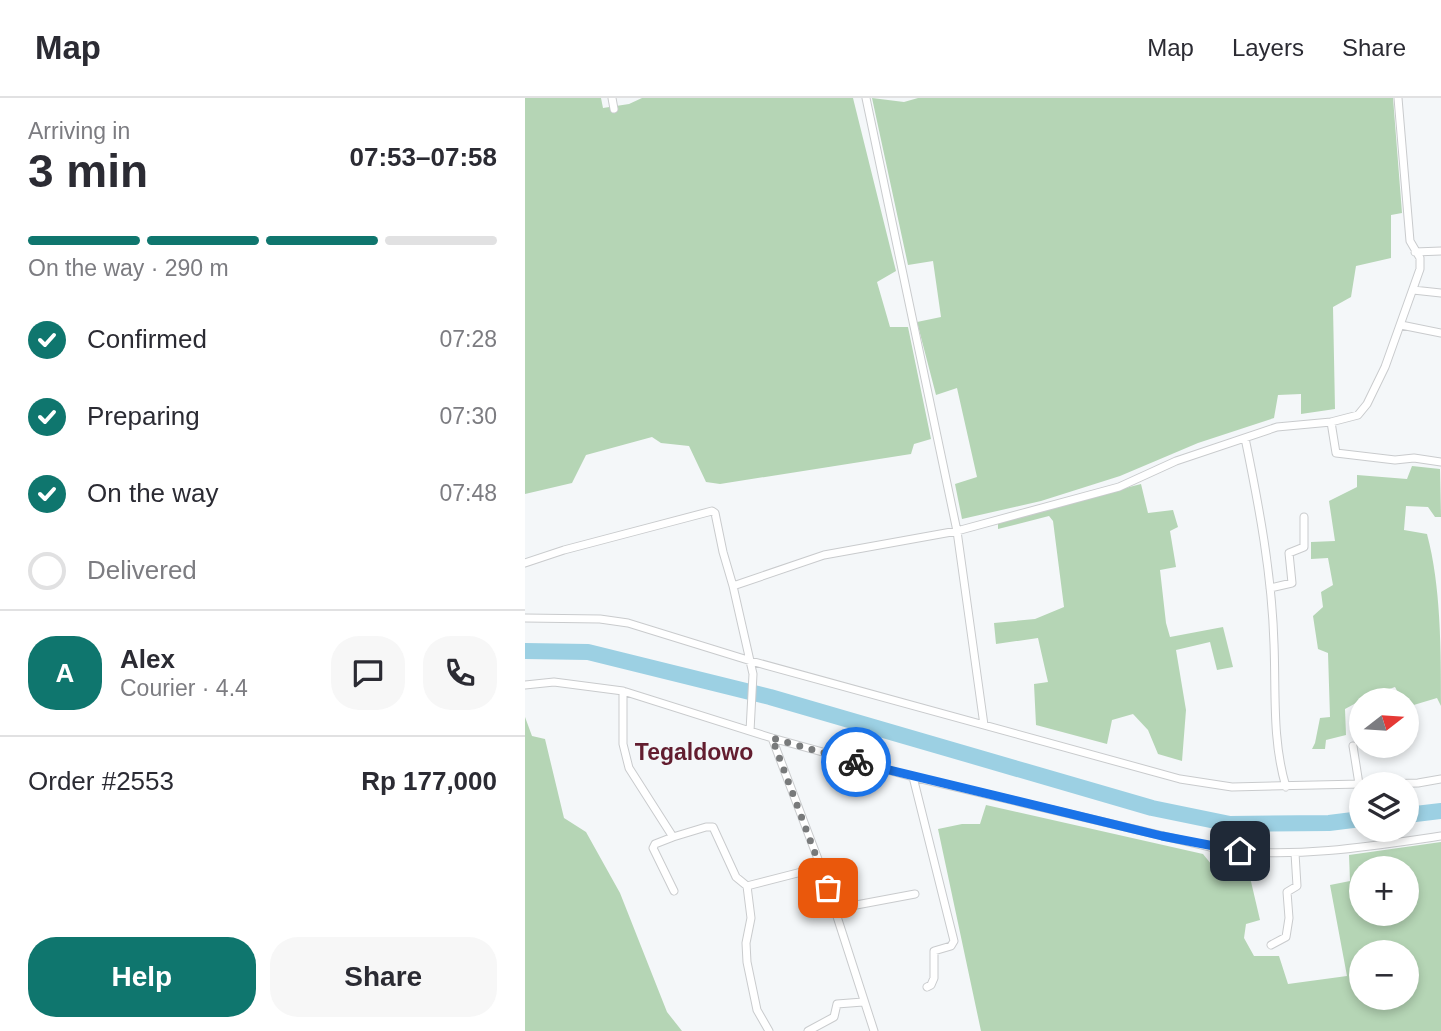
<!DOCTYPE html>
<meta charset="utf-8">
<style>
:root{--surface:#fff;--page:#f7f7f7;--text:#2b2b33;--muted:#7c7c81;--line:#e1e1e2;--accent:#0f766e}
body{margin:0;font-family:Arial,sans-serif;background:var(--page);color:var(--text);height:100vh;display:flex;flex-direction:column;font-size:26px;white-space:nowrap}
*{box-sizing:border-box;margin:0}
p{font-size:23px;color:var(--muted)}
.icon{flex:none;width:38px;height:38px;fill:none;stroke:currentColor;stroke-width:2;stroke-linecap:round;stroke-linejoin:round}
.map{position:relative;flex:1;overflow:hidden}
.sheet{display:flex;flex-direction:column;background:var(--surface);width:525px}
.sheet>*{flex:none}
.needle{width:46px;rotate:73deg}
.buttons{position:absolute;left:824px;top:590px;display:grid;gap:14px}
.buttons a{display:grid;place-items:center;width:70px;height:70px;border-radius:50%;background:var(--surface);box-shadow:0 4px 10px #0003;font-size:35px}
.pin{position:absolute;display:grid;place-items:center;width:60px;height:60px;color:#fff;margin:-30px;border-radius:14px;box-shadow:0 4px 10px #0006}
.courier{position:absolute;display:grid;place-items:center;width:70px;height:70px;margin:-35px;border:5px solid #1a73e8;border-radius:50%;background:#fff;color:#222;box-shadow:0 2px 9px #0007}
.overview em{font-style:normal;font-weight:700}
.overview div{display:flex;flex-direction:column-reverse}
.overview{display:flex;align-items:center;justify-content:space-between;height:119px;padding:0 28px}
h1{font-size:46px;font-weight:700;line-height:52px}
.bar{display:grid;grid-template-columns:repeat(4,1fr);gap:10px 7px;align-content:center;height:84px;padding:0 28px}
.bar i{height:9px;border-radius:5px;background:var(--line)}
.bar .on{background:var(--accent)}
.bar p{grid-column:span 4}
.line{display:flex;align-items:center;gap:18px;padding:0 28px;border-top:2px solid var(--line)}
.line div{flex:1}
.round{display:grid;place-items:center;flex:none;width:74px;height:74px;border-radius:28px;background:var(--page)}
ol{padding:0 28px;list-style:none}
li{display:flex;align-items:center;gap:21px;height:77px}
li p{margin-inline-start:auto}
li .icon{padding:7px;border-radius:50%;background:var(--accent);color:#fff;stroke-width:4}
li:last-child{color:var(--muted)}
li i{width:38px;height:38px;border:4px solid var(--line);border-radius:50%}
.cta{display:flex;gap:14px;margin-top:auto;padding:14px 28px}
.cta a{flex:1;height:80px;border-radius:28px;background:var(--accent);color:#fff;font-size:28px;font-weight:700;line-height:80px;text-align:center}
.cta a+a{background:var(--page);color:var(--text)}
header{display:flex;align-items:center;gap:42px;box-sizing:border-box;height:98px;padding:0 35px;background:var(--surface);border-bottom:2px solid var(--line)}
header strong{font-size:33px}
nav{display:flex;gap:38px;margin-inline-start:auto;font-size:24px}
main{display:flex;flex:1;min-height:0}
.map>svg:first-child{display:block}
.green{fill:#b5d5b5;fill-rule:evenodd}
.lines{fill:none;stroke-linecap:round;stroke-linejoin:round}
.river{stroke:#9cd0e3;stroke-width:16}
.street-casing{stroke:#c9cbcd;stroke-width:9}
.street{stroke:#fff;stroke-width:7}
.done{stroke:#787a7b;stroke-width:7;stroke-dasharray:0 12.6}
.route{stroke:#1a73e8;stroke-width:9}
.labels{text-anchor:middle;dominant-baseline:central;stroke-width:5;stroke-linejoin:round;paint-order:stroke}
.quarter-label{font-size:23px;font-weight:bold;fill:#621d2f;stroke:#f4f7f9}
</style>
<header>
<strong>Map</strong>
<nav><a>Map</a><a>Layers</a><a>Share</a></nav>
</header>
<main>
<section class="sheet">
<div class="overview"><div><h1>3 min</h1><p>Arriving in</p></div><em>07:53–07:58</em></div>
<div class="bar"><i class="on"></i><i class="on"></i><i class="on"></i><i></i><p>On the way · 290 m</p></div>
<ol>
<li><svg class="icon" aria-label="check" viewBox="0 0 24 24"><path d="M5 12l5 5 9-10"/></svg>Confirmed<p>07:28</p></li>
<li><svg class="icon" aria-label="check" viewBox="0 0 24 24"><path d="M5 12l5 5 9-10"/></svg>Preparing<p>07:30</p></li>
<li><svg class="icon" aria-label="check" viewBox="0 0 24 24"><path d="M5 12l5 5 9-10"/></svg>On the way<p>07:48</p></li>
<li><i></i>Delivered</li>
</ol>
<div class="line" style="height:126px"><b class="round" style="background:var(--accent);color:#fff">A</b><div><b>Alex</b><p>Courier · 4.4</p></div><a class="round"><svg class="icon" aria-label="chat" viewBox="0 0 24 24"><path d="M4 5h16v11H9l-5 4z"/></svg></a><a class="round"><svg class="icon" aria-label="phone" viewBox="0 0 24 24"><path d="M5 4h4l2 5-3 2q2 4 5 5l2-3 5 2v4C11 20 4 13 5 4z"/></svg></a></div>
<div class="line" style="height:91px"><div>Order #2553</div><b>Rp 177,000</b></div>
<div class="cta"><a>Help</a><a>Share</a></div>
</section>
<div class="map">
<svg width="916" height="933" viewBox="0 0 916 933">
<rect width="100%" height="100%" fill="#f4f7f9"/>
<path class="green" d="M0,0H76L78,10L104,6L117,0H328L371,173L352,184L365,229H383L406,341L389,346L386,356L195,386L181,384L164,348L136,345L127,339L61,357L47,385L0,396Z
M347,0L379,4L393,0H868L877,115L866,117V160L831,168L826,199L808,209L810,311L776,316V296L753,297L749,320L673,345L595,378L516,403L437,421L430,386L452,379L432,290L411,297L392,224L416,219L408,163L383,167Z
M887,368L915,371L916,419H910L903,409L881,408L879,432L902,436C916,488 916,552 916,608L912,600L882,609V602H877L870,589L844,598L820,611L821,637L801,642L800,651H787L790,645L795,620L805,619L803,555L793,551L788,518L798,509L796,494L808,487L803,460L786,461V444L810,443L804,403L832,389V377L882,381Z
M616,386L623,415L648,412L653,429L645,433L651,469L635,472L641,525L645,539L698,529L708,569L692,572L685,544L651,552L661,612L657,663L633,656L623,632L608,616L587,622L582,646L511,627L509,586L523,584L513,540L471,546L469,525L510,521L539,509L528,423L524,418L473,431V423Z
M0,619L7,638L20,641L39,720L61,734L95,795L142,914L157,933H0Z
M461,707L678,756L691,772L724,775L735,822L721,826L719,840L729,858H754L763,886L822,878L805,787L825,783L824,757L916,744V933H456L413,731L437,726H455ZM882,770V816H836V770ZM882,854V900H836V854Z"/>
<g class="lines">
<path class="river" d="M0,553L63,554L245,599L627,710L705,726L804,725L836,721
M882,717L916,713"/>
<g class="street-casing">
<path id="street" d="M87,0L89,11
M341,0L432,433L459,627
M890,154L916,153
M888,192L916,195
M876,227L916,235
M806,324L811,355L870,362L889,360L916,364
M720,340C734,408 747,477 749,546C751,595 747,642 761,689
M0,465L39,452L187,413L190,415L198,454L208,488
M745,490L767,485L764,455L779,449V419
M0,520L75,521L103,525L226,563L655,681L707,689L836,686
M0,587L29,584L98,593L247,640L388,679L698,752C773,760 842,749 916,738
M98,593V646L104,670L148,739L181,729H188L211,779L222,788L296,769
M225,633L228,576L208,488L299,457L432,433L594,389L651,363L752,329L806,324L833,317L842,306L860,269L895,171V160L885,143L873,0
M247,640L296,769L349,933
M828,648L834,686
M388,679L429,843L426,848L409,853V880L406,887L402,889
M856,686L893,685L916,681
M148,739L130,746L128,750L149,793
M222,788L226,820L221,845L222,864L232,912L244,933
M310,811L390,796
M746,847L761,839L764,820L762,794L772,788L770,755
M283,933L309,919L312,906L338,904"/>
</g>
<use href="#street" class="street"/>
</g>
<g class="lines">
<path class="done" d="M303,790L247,640L331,664"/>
<path class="route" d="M331,664L637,738L715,753"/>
</g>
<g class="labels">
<g class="quarter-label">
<text x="169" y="654">Tegaldowo</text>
</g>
</g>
</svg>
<div class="buttons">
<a><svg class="needle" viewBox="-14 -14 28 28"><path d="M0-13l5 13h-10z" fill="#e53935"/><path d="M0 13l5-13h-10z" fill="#7c7c81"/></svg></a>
<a><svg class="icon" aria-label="layers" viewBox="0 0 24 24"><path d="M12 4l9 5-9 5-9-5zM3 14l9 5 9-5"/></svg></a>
<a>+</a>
<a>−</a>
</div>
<div class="pin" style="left:303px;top:790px;background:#ea580c"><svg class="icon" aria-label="bag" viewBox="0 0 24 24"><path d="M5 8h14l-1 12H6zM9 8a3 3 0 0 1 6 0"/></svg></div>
<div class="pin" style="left:715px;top:753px;background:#1f2937"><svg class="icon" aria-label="home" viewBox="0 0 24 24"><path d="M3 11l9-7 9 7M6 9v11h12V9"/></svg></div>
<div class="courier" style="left:331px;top:664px"><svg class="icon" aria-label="bike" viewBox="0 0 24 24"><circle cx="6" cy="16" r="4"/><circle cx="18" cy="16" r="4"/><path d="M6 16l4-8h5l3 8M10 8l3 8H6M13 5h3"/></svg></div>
</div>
</main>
